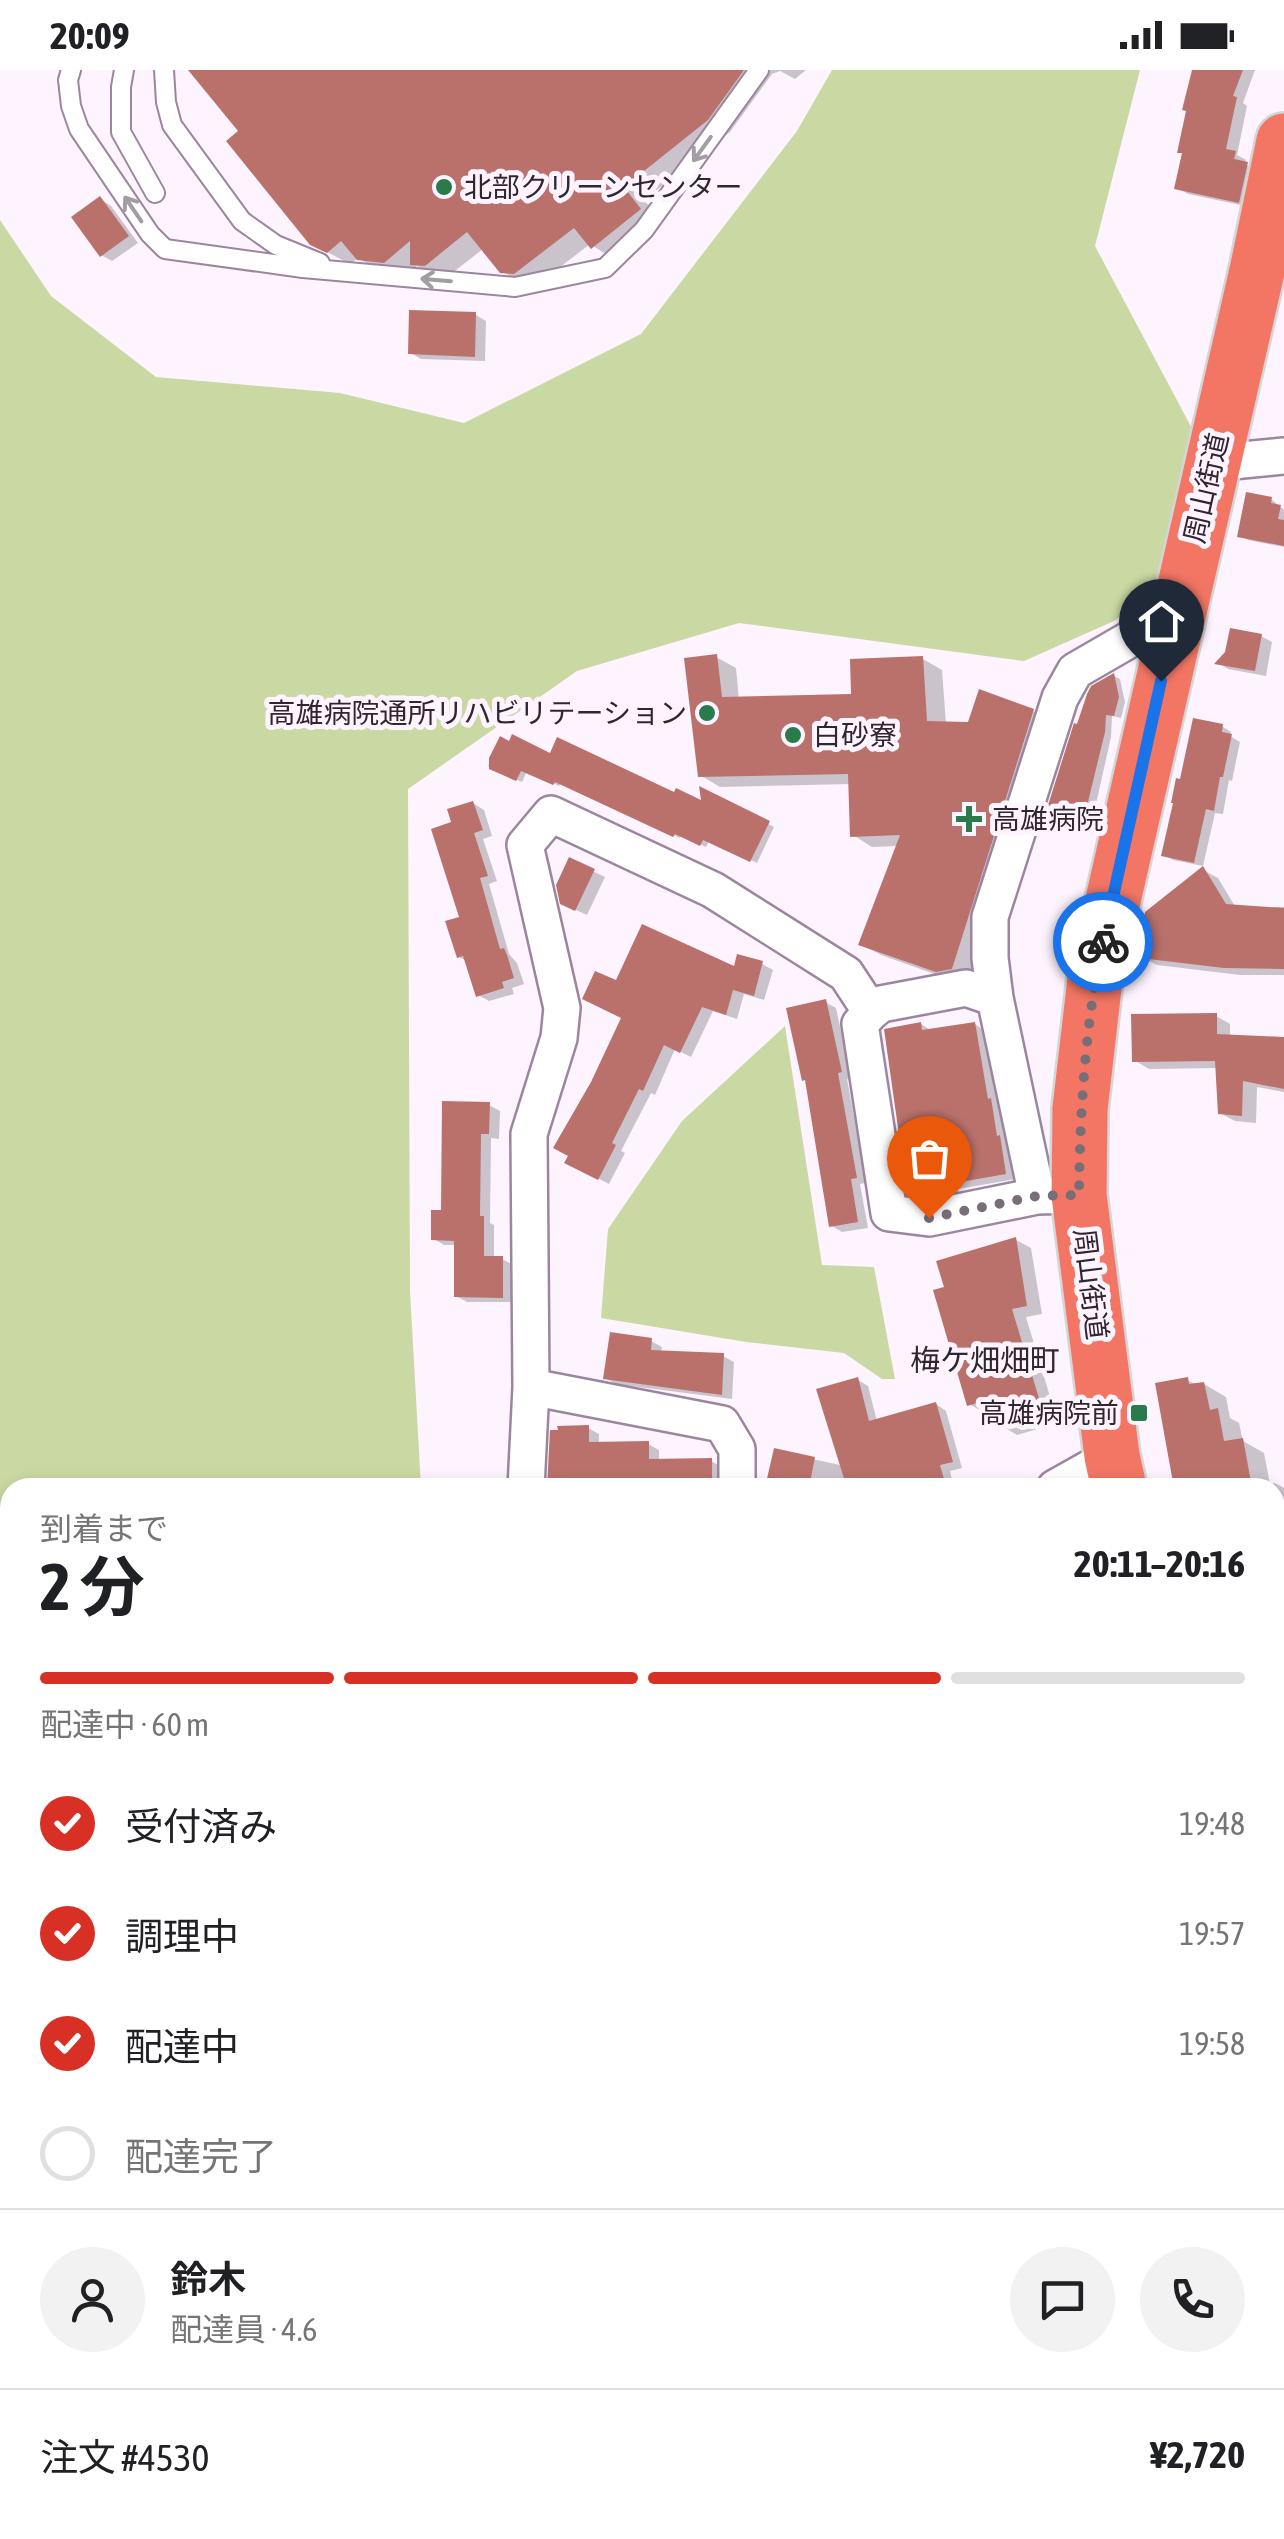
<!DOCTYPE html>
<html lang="ja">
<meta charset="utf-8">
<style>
:root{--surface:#fff;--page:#f2f2f2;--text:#202124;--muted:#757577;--line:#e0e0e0;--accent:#d93025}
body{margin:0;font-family:"Asap Condensed","Noto Sans JP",sans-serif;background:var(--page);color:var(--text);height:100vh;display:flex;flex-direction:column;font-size:38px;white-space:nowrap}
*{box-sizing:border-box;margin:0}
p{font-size:32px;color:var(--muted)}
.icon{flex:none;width:55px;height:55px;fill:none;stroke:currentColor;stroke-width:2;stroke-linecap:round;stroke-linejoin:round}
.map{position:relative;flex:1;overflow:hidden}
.panel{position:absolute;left:0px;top:1408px;width:1285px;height:1062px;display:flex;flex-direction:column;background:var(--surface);border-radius:30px 30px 0 0;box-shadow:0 5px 15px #0003}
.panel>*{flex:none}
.pin{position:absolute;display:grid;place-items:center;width:85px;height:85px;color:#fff;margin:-102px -42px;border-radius:50% 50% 50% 0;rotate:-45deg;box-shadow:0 0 10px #0007}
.pin .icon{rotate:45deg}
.courier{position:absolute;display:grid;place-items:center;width:100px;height:100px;margin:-50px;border:8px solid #1a73e8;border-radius:50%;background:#fff;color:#222;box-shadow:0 2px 12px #0007}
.head em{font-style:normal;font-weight:700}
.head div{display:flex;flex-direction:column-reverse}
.head{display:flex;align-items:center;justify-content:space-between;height:170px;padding:0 40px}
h1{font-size:65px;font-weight:700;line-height:75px}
.bar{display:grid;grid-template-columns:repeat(4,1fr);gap:15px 10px;align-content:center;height:120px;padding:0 40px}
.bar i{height:12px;border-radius:8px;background:var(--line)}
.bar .current{background:var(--accent)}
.bar p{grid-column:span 4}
.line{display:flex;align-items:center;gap:25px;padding:0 40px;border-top:2px solid var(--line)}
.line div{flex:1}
.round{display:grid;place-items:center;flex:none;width:105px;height:105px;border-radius:52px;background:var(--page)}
ol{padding:0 40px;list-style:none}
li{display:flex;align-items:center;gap:30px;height:110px}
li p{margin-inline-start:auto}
li .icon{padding:10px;border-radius:50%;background:var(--accent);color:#fff;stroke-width:4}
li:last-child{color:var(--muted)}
li i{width:55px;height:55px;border:5px solid var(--line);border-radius:50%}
.status{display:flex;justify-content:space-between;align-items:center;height:70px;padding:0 50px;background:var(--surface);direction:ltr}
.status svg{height:28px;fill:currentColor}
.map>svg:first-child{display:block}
.green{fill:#cad9a3}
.shadow{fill:#0003}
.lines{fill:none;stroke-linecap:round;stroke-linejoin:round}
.stream{stroke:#61c4cb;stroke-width:10}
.building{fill:#ba716b}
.lane-casing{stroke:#9c869f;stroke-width:22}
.street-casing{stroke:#9c869f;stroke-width:40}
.highway-casing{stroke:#d5d4d6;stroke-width:60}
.lane{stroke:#fff;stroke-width:18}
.street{stroke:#fff;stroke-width:35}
.highway{stroke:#f37664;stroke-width:55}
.oneway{stroke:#a19da2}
.done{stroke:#776e78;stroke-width:10;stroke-dasharray:0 18}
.route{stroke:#1a73e8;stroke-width:12}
.poi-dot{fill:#297b4c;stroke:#fef4ff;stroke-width:4}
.labels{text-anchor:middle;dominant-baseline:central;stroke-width:10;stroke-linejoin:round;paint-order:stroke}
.poi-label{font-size:28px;fill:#2f2630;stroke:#fef4ff;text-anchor:start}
.street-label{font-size:28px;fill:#2f2630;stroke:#fef4ff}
.neighbourhood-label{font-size:30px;fill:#2f2630;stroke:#fef4ff}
</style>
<div class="status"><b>20:09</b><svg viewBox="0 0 49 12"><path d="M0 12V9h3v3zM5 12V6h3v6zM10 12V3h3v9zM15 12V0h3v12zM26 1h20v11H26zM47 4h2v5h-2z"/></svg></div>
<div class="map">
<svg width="1284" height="2469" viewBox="0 0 1284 2469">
<rect width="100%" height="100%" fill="#fef4ff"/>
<path class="green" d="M832,0H1140L1095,176L1196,366L1158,520L1114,551L1024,591L739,553L577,601L408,719L410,1221L421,1417L10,1418V2460H1066L1072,2469H0V150L51,226L156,307L340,323L464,353L641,264L797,61Z
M785,956L822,1195L874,1197L895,1309H882L844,1283L746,1272L601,1248L608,1159L682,1051Z"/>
<path class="shadow" d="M200,0H806L795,9L780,1L772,4L730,62L644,130L662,152L615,190L590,174L537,215L524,214L501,201L483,179L447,207L434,206L417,196L407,204L381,202L358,188L350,194L312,174Z
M1200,0H1255L1243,33L1247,36L1237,85L1246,90L1245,94L1257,101L1250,137L1188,124L1177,118Z
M100,129L111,136L138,173L112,191L101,185Z
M476,245L486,251L485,291L421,289L411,283Z
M1271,429L1284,440V477L1248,470L1240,465Z
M1261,566L1272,572L1266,606L1228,599L1218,593Z
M716,587L736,598L739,629L853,627L923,589L942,600L946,654H969L1033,641L1053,652L972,909L957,912L881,885L861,874L898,776L872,777L853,765L851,714L720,717L700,705Z
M1114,606L1120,609L1125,632L1121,648L1112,646L1111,667L1094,743L1087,765L1046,750Z
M1222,656L1231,662L1230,666L1240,672L1232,711L1229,710L1223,744L1215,743L1203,796L1173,790L1164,785Z
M501,670L704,734L702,720L774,757L757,793L709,771L706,777L681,765L680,768L561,713L559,716L527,701L522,712L488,696Z
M473,733L484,740L492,766L483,769L497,811L489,814L509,884L517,893L524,914L512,918L514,924L489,931L478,925L468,892L459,887L462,848L454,754Z
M570,790L605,807L587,845L574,839Z
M1203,800L1218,808L1236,838L1274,840V837H1284V905H1240L1157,895L1142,887Z
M739,887L762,894L773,900L764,930L744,924L737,949L713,941L691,987L675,979L655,1025L651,1023L621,1081L625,1083L609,1114L567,1092L593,1013L624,948L617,913L735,900Z
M825,932L836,938L851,1008L847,1009L866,1113L860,1114L868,1158L842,1162L832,1156Z
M1216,946L1230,954V967L1284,970V1022L1257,1017L1256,1053L1235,1051L1220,1043L1218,998L1149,999L1134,990Z
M921,954L932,961L975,954L985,961L998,1035L1001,1037L1006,1072L1010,1074L1016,1109L958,1119L960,1127L941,1131L929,1130L918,1123L910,1075L902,1070Z
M489,1035L500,1041L499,1069L491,1068L490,1153L494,1155V1189H502L513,1195V1232H467L456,1226V1175H444L434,1169Z
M1016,1170L1031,1178L1042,1244L1026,1247L1058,1353L1017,1365L1002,1356L997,1339L985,1343L969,1334L947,1219Z
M651,1271L662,1277L661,1283L723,1286L734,1292L732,1329L616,1314L605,1308Z
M858,1310L868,1316L877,1351L936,1334L946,1341L962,1398L950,1401L953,1415L943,1418H778L769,1412L776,1381L840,1395Z
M1187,1310L1197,1315L1204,1314L1226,1327L1230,1348L1239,1353L1243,1371L1264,1383L1270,1414L1275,1413L1284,1418V1499L1275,1501V1418H1177Z
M588,1358L599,1364V1375L648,1374L659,1380V1392L711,1391L722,1397L723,1418H550Z
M1275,1854H1284V2075H1275Z
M1275,2135L1284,2137V2194L1279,2202L1281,2206L1284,2207V2321L1281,2324L1279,2334H1284V2469H1241L1240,2460H1275Z"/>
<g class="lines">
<path class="stream" d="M1275,1788H1284
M0,2420L10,2402"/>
</g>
<path class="building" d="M188,0H744L708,50L624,117L641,139L591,179L574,158L514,204L500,203L467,162L425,196L410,195V171L384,193L357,190L341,171L327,183L310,175L226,71L238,61Z
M1192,0H1243L1233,26L1237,27L1226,79L1236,81L1234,89L1248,92L1239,133L1174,119L1182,83H1177L1186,41L1182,40Z
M100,126L129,166L100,187L71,147Z
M409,240L476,242L475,287L408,284Z
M1246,422L1272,427L1271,433L1281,435L1278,449L1284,450V476L1237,467Z
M1230,558L1262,564L1255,601L1214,594L1225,582Z
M717,584L722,627L851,624L850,589L923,586L927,651L968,652L979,619L1034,639L952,899L936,902L858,875L900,765L850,767L848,704L698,707L684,588Z
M1114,603L1119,627L1114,646L1106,645L1105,662L1087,736L1089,737L1080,763L1043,751L1074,653L1077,654L1087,624L1091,616Z
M1193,648L1223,654L1222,662L1232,664L1223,707H1220L1214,741L1206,739L1194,793L1161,786L1173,733H1171L1176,708L1180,709Z
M512,664L550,683L557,667L674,722L676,718L701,730L699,716L770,751L750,792L703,770L700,776L675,764L673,767L555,712L553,715L521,701L516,711L489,699V688L500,666L509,671Z
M473,731L483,760L474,763L488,806L480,808L500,879L504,878L507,885L514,908L502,912L504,918L476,927L463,886L457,888L445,851L459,847L431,759L451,752L447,739Z
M569,787L595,799L575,841L560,834L556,815Z
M1203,796L1226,834L1284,838V899L1224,898L1140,888L1145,842Z
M642,854L734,896L737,884L763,891L754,926L733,920L726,945L702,937L680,983L664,975L643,1021L639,1019L612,1073L616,1075L598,1110L564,1093L568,1086L553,1078L591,1012L621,948L582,929L595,901L616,910Z
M826,929L842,1002L838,1003L857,1108L851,1109L858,1152L829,1157L805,1010L802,1011L786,938Z
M1217,943V964L1284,967V1019L1243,1011L1242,1046L1218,1044L1215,991L1132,992L1131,944Z
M921,952L922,960L975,952L988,1029L991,1028L997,1066L1000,1065L1006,1104L949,1114L950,1122L928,1126L916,1125L907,1071L900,1072L884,959Z
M442,1031L490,1032L489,1064H481L480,1146H484V1186H503V1228L454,1227V1171L431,1170V1140H441Z
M1016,1167L1027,1236L1012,1239L1044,1345L1000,1358L991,1329L967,1336L933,1220L944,1217L936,1191Z
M610,1262L652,1268L651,1280L724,1283L722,1325L603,1309Z
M858,1307L869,1351L936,1332L953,1392L940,1395L944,1409L913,1418H847L816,1319Z
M1188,1307L1189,1314L1204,1312L1210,1340L1218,1338L1224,1371L1243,1368L1252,1418H1174L1155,1313Z
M589,1355V1372L649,1371V1389L712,1388V1418H547L550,1360H558L557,1356Z
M774,1378L815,1387L809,1418H786L766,1413Z"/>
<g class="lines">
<g class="lane-casing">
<path id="lane" d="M71,0L68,10L71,36L79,59L150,164L165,179L303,198L515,217L605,198L644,160L759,0
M124,0L121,17V62L155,123
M164,0L166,32L172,55L242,151L276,175L320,193
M1275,1519L1284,1509
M1275,1568L1284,1572
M1275,2192H1284
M1275,2320L1284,2319"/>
</g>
<g class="street-casing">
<path id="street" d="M1212,393L1284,386
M871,942L860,954L889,1143L929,1148L1037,1126
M1079,1125L1037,1126L995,928L990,888V847L1060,628L1075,601L1177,542
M531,1317L722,1354L737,1379V1418
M526,1418L531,1317L529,1064L559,968L562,938L525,775L551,744L713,820L846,904L871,942L881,934L966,918L995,928
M1055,1418L1112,1386"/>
</g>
<g class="highway-casing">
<path id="highway" d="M1119,1418L1112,1386L1079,1125L1080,1039L1095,909L1257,201L1284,71
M1207,2460V2469"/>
</g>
<use href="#lane" class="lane"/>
<use href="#street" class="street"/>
<use href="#highway" class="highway"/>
</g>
<defs><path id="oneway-shaft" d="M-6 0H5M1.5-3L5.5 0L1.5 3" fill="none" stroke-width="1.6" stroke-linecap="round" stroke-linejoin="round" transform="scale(2.5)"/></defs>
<g class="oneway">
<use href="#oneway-shaft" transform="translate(702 79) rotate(126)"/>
<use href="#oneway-shaft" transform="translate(133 139) rotate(-124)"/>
<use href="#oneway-shaft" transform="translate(436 210) rotate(-175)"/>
</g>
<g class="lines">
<path class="done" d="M929,1148L1037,1126L1079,1125C1080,1040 1085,955 1103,872"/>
<path class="route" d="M1103,872L1161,611"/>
</g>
<g class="poi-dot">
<circle cx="444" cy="117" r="10"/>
<circle cx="707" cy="643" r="10"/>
<circle cx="793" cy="665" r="10"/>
<path d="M964 734h10v10h10v10h-10v10h-10v-10h-10v-10h10z"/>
<rect x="1129" y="1333" width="20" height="20" rx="5"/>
</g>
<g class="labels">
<g class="poi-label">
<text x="464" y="117">北部クリーンセンター</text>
<text x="687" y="643" text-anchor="end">高雄病院通所リハビリテーション</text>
<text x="813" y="665">白砂寮</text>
<text x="992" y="749">高雄病院</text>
<text x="1119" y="1343" text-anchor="end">高雄病院前</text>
</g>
<g class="street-label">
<text transform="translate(1206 418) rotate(-77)">周山街道</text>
<text transform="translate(1091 1214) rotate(83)">周山街道</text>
</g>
<g class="neighbourhood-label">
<text x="985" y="1290">梅ケ畑畑町</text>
</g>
</g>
</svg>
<div class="pin" style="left:929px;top:1148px;background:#ea580c"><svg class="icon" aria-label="bag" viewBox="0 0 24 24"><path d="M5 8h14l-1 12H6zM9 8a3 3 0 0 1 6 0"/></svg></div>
<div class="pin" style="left:1161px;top:611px;background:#1f2937"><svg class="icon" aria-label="home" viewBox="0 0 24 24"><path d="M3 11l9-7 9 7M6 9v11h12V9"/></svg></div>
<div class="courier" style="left:1103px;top:872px"><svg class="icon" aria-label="bike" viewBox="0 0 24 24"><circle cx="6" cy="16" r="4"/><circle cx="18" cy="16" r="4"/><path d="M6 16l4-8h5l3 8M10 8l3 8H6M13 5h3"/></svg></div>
<section class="panel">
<div class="head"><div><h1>2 分</h1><p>到着まで</p></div><em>20:11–20:16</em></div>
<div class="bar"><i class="current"></i><i class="current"></i><i class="current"></i><i></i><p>配達中 · 60 m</p></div>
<ol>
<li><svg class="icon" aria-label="check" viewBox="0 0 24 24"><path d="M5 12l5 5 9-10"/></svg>受付済み<p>19:48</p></li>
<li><svg class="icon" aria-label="check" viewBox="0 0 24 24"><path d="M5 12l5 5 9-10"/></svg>調理中<p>19:57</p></li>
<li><svg class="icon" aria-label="check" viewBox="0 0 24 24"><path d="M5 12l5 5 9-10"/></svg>配達中<p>19:58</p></li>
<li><i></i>配達完了</li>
</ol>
<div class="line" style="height:180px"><a class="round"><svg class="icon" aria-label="person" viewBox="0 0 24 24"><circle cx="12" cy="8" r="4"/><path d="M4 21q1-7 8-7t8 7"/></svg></a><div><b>鈴木</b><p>配達員 · 4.6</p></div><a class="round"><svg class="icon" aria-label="chat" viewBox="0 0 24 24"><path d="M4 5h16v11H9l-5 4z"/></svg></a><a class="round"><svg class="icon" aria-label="phone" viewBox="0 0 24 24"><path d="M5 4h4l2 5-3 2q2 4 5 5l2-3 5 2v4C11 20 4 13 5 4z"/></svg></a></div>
<div class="line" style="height:130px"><div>注文 #4530</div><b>¥2,720</b></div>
</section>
</div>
